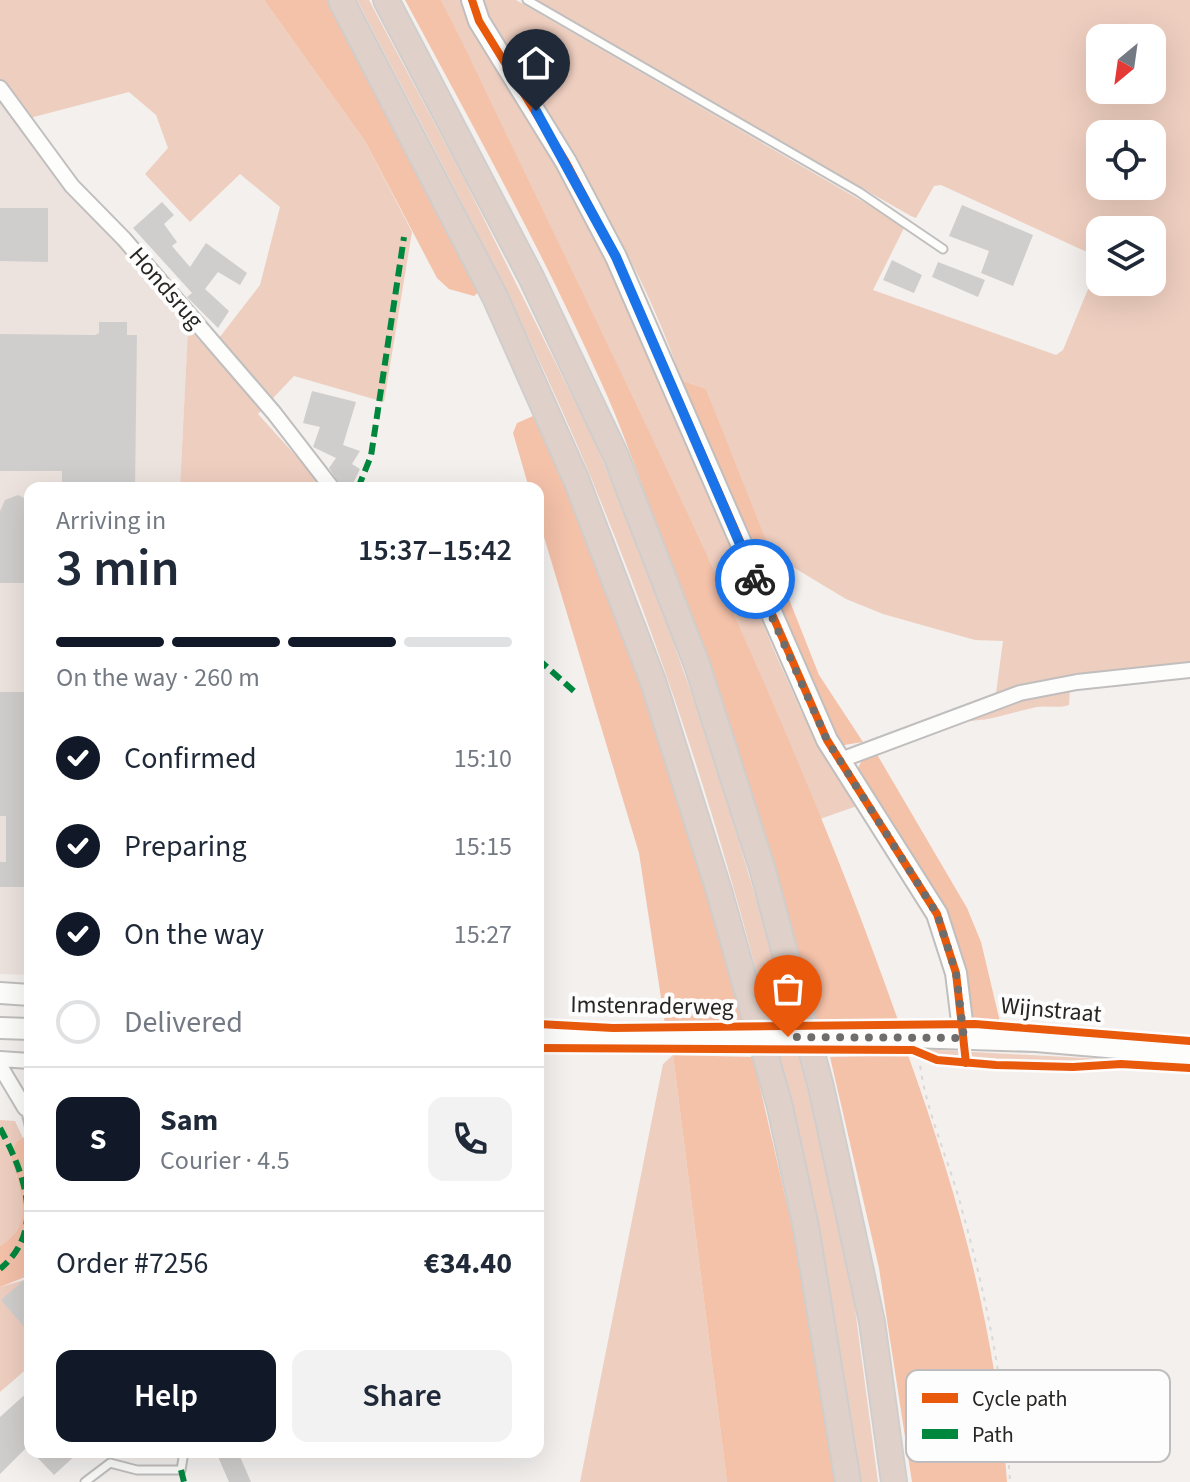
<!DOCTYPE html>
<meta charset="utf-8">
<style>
:root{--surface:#fff;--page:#f2f2f3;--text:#1f2937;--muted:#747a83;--line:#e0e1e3;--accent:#111827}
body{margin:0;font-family:"Source Sans 3",sans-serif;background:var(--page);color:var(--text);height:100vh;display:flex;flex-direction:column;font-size:30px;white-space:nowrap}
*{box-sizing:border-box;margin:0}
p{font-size:26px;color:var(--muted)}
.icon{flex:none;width:44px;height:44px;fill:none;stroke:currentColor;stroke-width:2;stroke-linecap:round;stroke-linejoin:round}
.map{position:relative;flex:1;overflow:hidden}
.details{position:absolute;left:24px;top:482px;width:520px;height:976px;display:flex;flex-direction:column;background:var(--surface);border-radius:16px;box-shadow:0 8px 32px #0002}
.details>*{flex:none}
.needle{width:52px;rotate:209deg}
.buttons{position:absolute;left:1086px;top:24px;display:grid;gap:16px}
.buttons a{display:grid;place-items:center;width:80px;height:80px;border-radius:16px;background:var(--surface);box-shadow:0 8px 32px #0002;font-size:40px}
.pin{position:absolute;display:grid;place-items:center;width:68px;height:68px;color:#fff;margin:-82px -34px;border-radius:50% 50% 50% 0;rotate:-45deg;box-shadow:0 0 8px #0007}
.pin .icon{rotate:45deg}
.courier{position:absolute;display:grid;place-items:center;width:80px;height:80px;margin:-40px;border:6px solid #1a73e8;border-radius:50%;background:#fff;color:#222;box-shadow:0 2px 10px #0007}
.overview em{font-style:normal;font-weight:600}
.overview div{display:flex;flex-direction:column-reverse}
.overview{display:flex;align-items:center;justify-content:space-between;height:136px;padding:0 32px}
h1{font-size:52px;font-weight:600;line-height:60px}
.bar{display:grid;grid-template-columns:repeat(4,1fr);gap:12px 8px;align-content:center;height:96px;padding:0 32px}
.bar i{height:10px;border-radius:6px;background:var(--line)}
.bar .selected{background:var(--accent)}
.bar p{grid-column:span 4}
.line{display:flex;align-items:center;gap:20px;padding:0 32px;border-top:2px solid var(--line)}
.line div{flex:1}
.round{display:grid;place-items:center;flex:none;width:84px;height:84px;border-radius:16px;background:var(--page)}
ol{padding:0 32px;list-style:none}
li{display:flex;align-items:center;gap:24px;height:88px}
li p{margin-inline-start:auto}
li .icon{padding:8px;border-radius:50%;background:var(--accent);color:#fff;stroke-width:4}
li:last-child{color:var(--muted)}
li i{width:44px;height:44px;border:4px solid var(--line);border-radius:50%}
.action{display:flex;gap:16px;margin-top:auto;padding:16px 32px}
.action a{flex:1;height:92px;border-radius:16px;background:var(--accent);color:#fff;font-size:32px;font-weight:600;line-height:92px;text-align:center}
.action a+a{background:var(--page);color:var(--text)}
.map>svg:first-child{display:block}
.built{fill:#ece2de}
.green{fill:#eecebf;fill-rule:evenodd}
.forest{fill:#f4c1a9}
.building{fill:#d0cecd}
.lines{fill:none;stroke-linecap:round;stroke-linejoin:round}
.lane-casing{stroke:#c1bebe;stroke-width:11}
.street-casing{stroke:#c1bebe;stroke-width:18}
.secondary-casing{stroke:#c1bebe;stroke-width:24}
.highway-casing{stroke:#d0cecd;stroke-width:28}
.path{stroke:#dad8d8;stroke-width:2;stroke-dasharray:4 6;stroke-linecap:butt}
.lane{stroke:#fdfdfc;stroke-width:7}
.street{stroke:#fdfdfc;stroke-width:14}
.secondary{stroke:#fdfdfc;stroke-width:20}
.highway{stroke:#dfd1c9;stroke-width:24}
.secondary-bridge-casing{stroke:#c1bebe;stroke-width:24;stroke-linecap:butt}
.secondary-bridge{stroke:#fdfdfc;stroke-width:20}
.quiet{stroke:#00873e;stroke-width:6;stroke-dasharray:12 6;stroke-linecap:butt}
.cycleway-casing{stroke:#fefdfd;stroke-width:13}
.cycleway{stroke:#e8590c;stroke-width:8}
.done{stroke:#6f6d6b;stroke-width:8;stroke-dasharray:0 14.4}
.route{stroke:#1a73e8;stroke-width:10}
.labels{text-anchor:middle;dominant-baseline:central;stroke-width:8;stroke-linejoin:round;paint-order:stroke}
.street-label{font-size:24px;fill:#282624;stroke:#fefdfd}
.key{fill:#fefdfd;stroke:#bebcbc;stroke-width:2}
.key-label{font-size:22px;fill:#282624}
</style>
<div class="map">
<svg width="1190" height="1482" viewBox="0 0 1190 1482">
<rect width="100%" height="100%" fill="#f3f0ee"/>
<path class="built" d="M0,82L188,328L180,488H30V975L0,974Z"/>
<path class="green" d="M0,0H264L365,141L412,232L384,402L294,376L258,414L325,488H180L188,328L209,351L260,285L280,207L240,174L190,222L145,174L168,148L156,115L129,92L26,119L27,115L0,80Z
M357,0H369L464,179L593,438L643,557L713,754L761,916L830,1173L854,1301L878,1482H857C808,1127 719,777 578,447C512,294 433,147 357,0Z
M441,0H462L470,22L576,190L713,500L773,648L802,713L857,806L820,819L665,469Z
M483,0H516L905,226L873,290L1056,355L1063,350L1100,260V282H1152V230H1100V258L941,185L934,186L916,218L911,216L531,0H1190V665L1076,675L996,693L1003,641L975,640L883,614L846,599L768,552L706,389L681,380C639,250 555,132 484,16ZM1100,38H1152V90H1100ZM1100,134H1152V186H1100Z
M1070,687L1069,705C1057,709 1048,705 1037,707C1008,713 986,723 955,721L1001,703Z
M919,1049L1103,1059C1045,1068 974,1070 919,1049Z
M673,1055L727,1482H580L663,1064Z
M0,1120L15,1121L23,1138L17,1141L16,1175L25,1202L21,1223L12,1240L0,1246Z
M24,1280L30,1288V1366L0,1392V1287Z"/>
<path class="forest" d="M264,0H331L482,289L474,296L449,289L437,278L365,141Z
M405,0H441L463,44C616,366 781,686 899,1023L815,1025C773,859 721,696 660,535C641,484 624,432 601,382C543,252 473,126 405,0Z
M681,380L706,389L819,675L863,742L844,745L828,736Z
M540,413L619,603L748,1026L665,1024L639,853L538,517V488H529L513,433L517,423Z
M875,751L967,908L981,942L1000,1022L971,1020L963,978L856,772L863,758Z
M673,1055L753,1057L804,1278L835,1482H727Z
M908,1055C958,1194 997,1334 1007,1482H912L879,1268L830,1057Z
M30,1134V1275L0,1287V1246C38,1225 18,1187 11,1154L17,1141Z"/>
<path class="building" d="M162,202L174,215L164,224L177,242L172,246L190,267L206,243L247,273L240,285L218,272L205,289L229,311L218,328L187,297L192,293L133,228Z
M962,205L1033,235L1013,286L981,273L989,251L949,236Z
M0,208H48V262L0,261Z
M892,260L922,275L914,293L883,280Z
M938,262L985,280L978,297L932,277Z
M99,322H127V335H137L135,488H62V471H0V334L95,335L99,333Z
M312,391L356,402L343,445L360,451L352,464L360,469L351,488H342L329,468L336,458L313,447L320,427L303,423Z
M18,495L30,501V583H0V511L5,500Z
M0,692H30V887H0V862H6V816H0Z
M30,1275V1334L1,1300Z
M30,1390V1444L0,1474V1417Z
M32,1452H79L54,1475Z
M216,1452H238L251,1482H229Z"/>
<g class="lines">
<g class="lane-casing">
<path id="lane" d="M527,0L859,192L943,249
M25,1108L30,1129
M85,1482L110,1463L137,1470H181L184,1452"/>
</g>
<g class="street-casing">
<path id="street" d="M0,88L72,186L124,239L274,413L332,488
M838,761L1020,693L1077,682L1190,670
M0,1059L30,1061
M0,1066L25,1108"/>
</g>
<g class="secondary-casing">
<path id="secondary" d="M472,0L479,21L566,162L616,257L827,740L937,914L956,973L964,1038
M0,993L30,995
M0,1028L30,1029
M538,1034L667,1037
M909,1037L1036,1041L1190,1054"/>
</g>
<g class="highway-casing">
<path id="highway" d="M341,0L495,297L576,479L653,681L720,894L780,1107L806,1227L848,1482
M386,0L531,277L616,456L697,665L762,868L821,1087L872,1322L894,1482"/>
</g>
<path class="path" d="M919,1056C924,1109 949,1159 962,1210C987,1299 1005,1389 1010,1482"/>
<use href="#lane" class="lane"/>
<use href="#street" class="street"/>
<use href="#secondary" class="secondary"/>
<use href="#highway" class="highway"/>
<g class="secondary-bridge-casing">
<path id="secondary-bridge" d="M667,1037H909"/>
</g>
<use href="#secondary-bridge" class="secondary-bridge"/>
<path class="quiet" d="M358,488L371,456L404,237
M538,659L576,693
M0,1128C24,1173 47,1230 0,1269
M181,1470L184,1482"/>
<g class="cycleway-casing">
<path id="cycleway" d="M472,0L479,21L566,162L616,257L827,740L937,914L956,973L966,1063
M538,1024L613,1028L975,1024L1190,1041
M538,1048L913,1050L937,1060L996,1065L1073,1067L1121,1064L1190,1068"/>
</g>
<use href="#cycleway" class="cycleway"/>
</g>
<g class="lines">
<path class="done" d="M755,579L827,740L937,914L956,973L964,1038L788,1037"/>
<path class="route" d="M536,111L616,257L755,579"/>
</g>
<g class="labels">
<g class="street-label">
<text transform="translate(166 288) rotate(49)">Hondsrug</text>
<text transform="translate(652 1006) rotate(1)">Imstenraderweg</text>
<text transform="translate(1051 1010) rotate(5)">Wijnstraat</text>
</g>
</g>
<rect x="906" y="1370" width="264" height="92" rx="12" class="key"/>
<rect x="922" y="1393" width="36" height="10" fill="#e8590c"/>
<rect x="922" y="1429" width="36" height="10" fill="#00873e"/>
<g class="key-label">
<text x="972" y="1406">Cycle path</text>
<text x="972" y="1442">Path</text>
</g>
</svg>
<div class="buttons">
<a><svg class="needle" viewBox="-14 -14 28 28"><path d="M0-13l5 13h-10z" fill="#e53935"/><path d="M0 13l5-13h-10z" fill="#747a83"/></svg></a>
<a><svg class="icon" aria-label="locate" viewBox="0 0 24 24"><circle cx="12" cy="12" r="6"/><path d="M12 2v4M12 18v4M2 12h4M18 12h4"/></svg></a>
<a><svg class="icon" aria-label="layers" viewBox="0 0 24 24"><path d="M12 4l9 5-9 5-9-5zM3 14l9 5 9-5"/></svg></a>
</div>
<div class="pin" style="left:788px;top:1037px;background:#ea580c"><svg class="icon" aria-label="bag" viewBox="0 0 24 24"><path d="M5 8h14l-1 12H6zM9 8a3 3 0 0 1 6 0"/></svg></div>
<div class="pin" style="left:536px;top:111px;background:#1f2937"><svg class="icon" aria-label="home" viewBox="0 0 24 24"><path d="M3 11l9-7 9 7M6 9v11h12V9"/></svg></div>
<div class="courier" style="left:755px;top:579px"><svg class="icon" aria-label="bike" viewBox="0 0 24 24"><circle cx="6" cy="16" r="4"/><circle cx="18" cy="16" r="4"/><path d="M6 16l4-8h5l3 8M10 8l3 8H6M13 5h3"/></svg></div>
<section class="details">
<div class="overview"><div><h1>3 min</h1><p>Arriving in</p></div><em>15:37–15:42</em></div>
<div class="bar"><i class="selected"></i><i class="selected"></i><i class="selected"></i><i></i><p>On the way · 260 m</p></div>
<ol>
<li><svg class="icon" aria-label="check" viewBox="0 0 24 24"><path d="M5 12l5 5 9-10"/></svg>Confirmed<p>15:10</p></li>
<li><svg class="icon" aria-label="check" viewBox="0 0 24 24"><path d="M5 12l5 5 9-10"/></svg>Preparing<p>15:15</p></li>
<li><svg class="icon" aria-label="check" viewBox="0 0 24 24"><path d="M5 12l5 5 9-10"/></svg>On the way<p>15:27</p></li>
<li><i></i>Delivered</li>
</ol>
<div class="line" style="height:144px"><b class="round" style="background:var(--accent);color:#fff">S</b><div><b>Sam</b><p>Courier · 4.5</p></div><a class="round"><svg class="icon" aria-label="phone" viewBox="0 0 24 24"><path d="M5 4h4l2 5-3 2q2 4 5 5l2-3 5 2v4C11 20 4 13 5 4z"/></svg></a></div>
<div class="line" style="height:104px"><div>Order #7256</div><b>€34.40</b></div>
<div class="action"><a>Help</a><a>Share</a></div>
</section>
</div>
